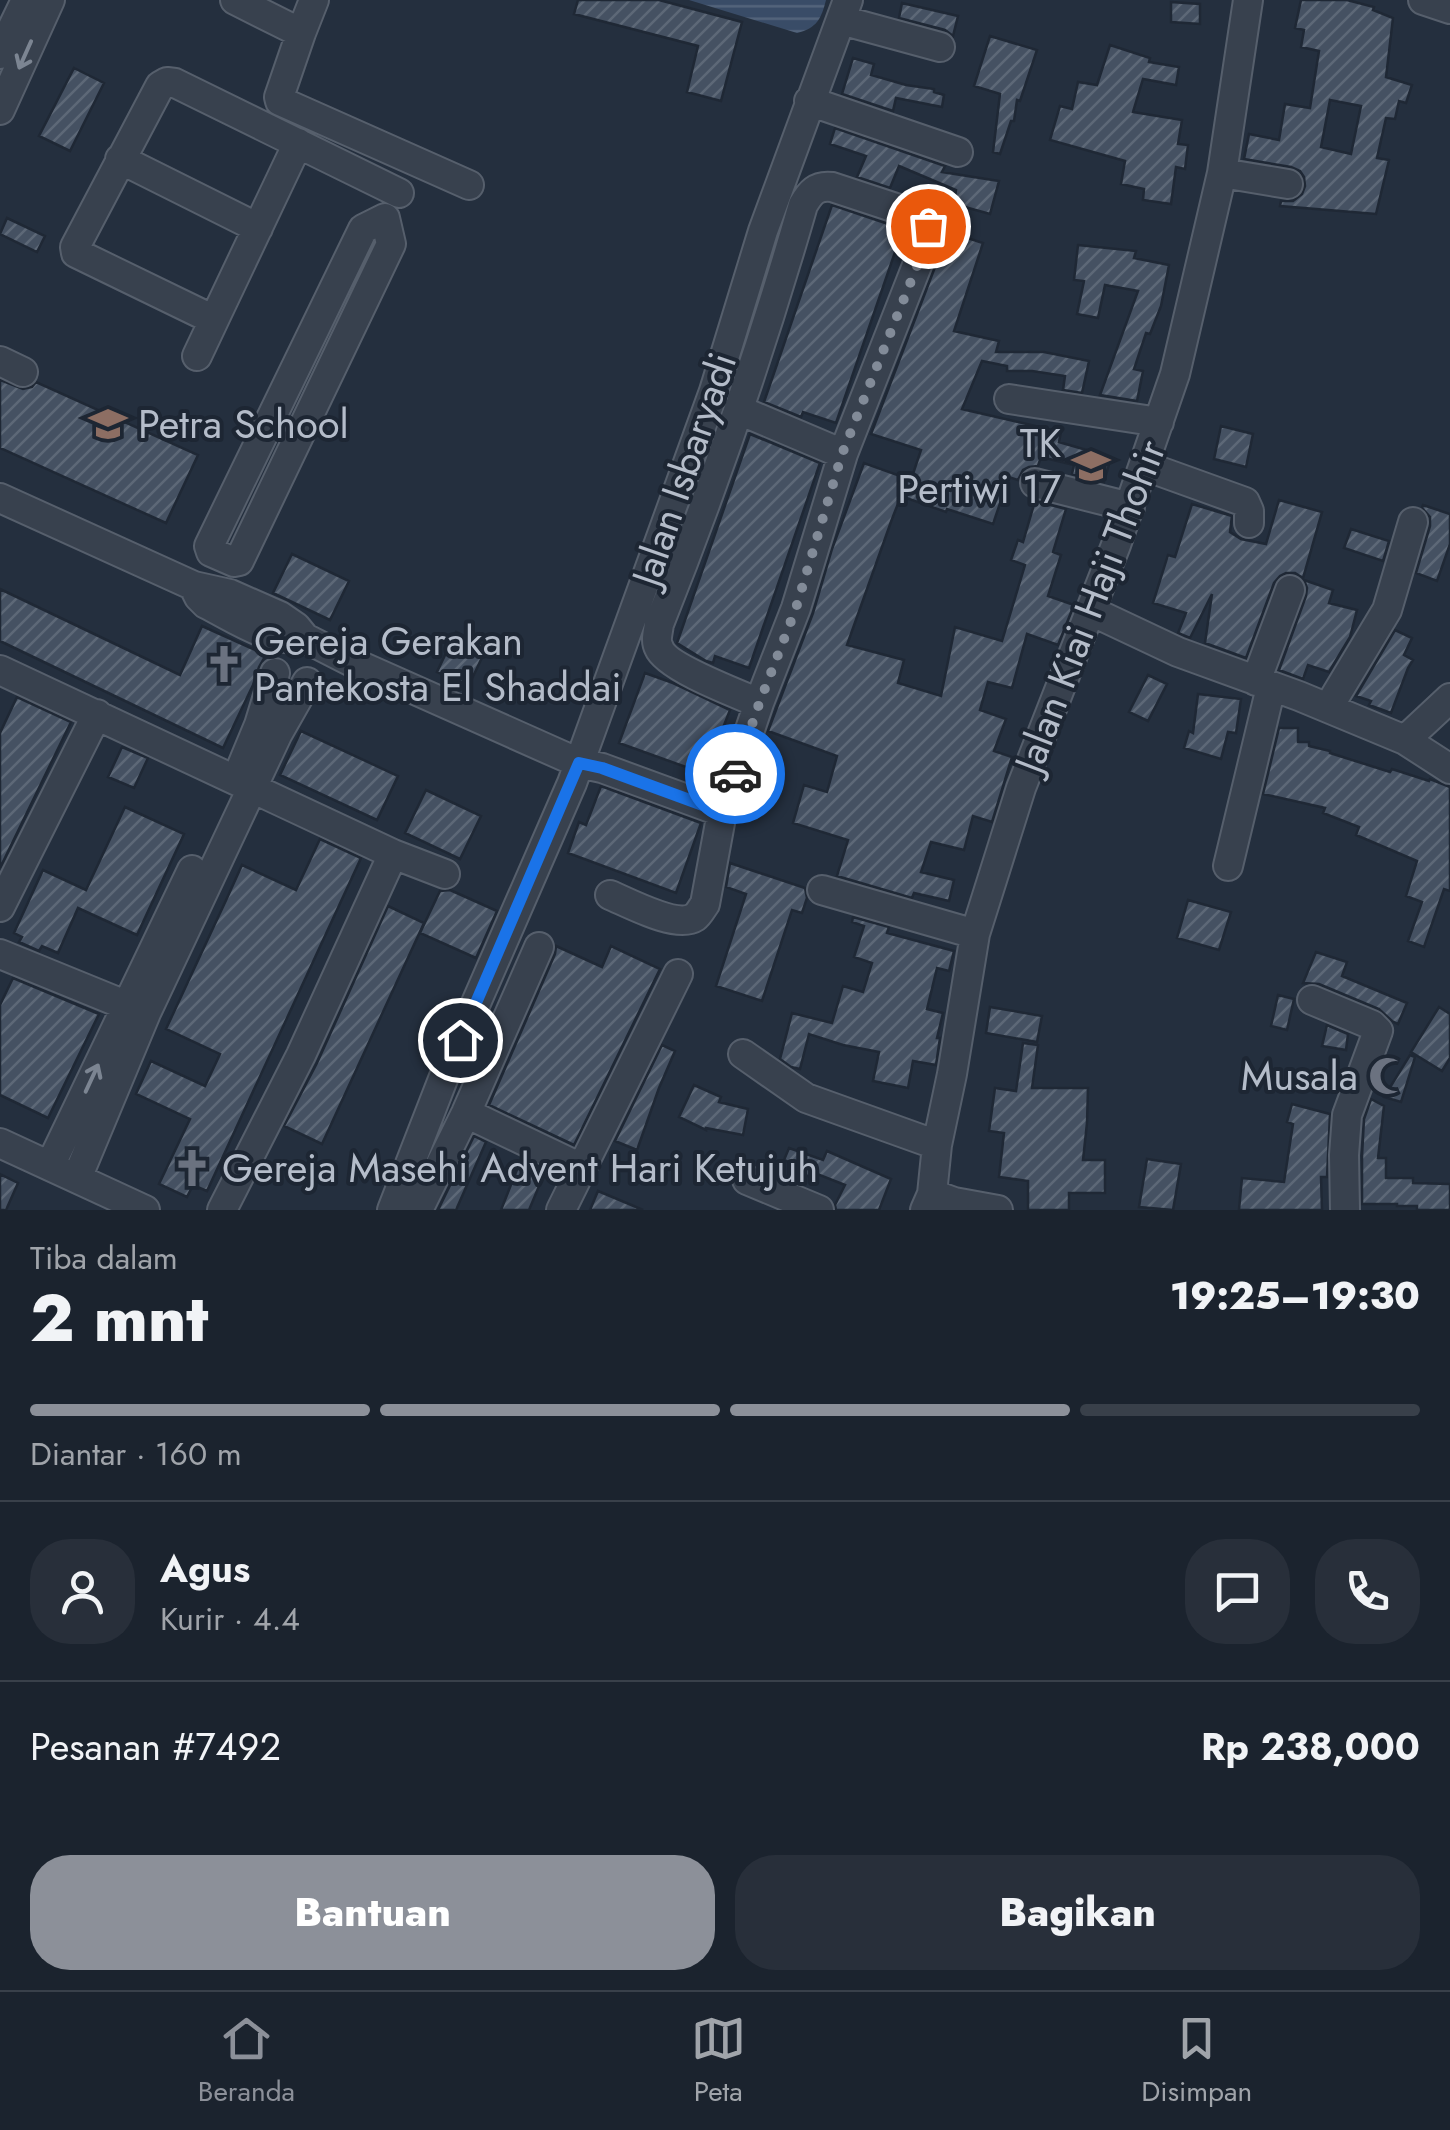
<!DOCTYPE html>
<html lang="id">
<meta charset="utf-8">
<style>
:root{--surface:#1b232e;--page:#282f3a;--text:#f1f3f6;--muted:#a0a4aa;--line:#39404a;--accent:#8c9099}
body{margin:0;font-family:Jost,sans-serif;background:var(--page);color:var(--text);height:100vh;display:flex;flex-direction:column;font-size:38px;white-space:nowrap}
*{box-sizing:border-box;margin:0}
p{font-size:32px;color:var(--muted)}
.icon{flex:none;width:55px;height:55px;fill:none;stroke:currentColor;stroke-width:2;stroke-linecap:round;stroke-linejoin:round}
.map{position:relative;height:1210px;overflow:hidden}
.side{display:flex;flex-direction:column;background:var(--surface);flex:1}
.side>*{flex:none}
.pin{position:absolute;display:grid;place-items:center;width:85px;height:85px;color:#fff;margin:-42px;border:5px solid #fff;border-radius:50%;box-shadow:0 2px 10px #0007}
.courier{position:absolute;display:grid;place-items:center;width:100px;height:100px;margin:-50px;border:8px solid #1a73e8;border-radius:50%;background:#fff;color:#222;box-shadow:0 2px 12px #0007}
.head em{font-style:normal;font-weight:800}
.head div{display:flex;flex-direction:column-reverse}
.head{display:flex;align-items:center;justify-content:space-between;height:170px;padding:0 30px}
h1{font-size:65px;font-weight:800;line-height:75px}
.bar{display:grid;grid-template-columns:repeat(4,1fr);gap:15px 10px;align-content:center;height:120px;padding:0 30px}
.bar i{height:12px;border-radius:8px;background:var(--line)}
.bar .current{background:var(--accent)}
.bar p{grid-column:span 4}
.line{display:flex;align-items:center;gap:25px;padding:0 30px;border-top:2px solid var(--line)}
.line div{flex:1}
.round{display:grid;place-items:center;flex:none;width:105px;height:105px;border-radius:40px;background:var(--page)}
.action{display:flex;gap:20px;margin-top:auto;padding:20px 30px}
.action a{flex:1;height:115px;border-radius:40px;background:var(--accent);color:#fff;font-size:40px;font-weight:800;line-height:115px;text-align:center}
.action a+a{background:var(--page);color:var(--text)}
.tab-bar{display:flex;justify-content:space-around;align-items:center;height:140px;border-top:2px solid var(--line);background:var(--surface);font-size:28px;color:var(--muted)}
.tab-bar a{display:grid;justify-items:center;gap:5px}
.tab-bar .current{color:var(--accent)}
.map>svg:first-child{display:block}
.water{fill:url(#water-rules)}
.building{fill:url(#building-hatch);stroke:#1f2835;stroke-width:2.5;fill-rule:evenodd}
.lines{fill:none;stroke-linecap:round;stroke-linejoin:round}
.minor-casing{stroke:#565f6c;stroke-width:32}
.minor{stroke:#38414e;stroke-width:28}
.oneway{stroke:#7c8592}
.done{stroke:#828b98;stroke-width:10;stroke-dasharray:0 18}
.route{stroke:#1a73e8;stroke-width:12}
.labels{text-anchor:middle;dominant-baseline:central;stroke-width:8;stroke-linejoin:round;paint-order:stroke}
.poi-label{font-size:40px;fill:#b4bcc9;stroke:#1d2633;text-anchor:start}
.street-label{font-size:40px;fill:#b4bcc9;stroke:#1d2633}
</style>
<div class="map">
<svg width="1450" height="1210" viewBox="0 0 1450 1210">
<defs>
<pattern id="water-rules" width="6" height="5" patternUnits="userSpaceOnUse" patternTransform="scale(2.5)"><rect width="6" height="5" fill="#394c67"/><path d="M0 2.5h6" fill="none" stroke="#53647b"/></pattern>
<pattern id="building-hatch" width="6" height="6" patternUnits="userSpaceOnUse" patternTransform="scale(2.5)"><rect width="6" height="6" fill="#455162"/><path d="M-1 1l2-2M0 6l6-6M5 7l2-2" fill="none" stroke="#5d6877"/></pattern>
</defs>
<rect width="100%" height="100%" fill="#242f3e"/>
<path class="water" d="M689,0H826C821,19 817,28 797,33Z"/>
<path class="building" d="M578,0H659L742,22L721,101L687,92L698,46L574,14Z
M1301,0H1347L1374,7L1373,10L1393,18L1386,77L1412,85L1406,103L1399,101L1395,119L1386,118L1377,158L1389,160L1376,214L1280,206L1281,201H1293L1302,194L1305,186L1304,177L1300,171L1291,167L1244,159L1249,134L1279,140L1285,104L1310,108L1319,51L1301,47L1304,30L1295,28ZM1330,100L1361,106L1351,154L1321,147Z
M1171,2L1200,4V24L1171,22Z
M902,3L958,16L953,36L945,30L899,18Z
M990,36L1037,50L1020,101L1017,100L1014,121H1011L1000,154L993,152L1000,94L974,86Z
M1110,45L1150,58L1149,62L1179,67L1176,85L1143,79L1133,112L1182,120L1178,144L1188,145L1185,169L1176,167L1171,204L1143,200L1144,189L1121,184L1125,161L1050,140L1060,106L1072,109L1078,82L1097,85Z
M853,58L874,64L871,75L906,85L934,89V92L944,95L942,107L896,98L893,111L842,94Z
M74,68L104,83L70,151L39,136Z
M835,128L945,166L942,172L999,181L990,214L954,204L956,190L899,166L890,188L857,177L866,156L830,144Z
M832,205L903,229L836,423L803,412L801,417L764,402Z
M7,218L45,236L37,252L0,234Z
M946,231L983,243L954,331L999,341L996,352H1044L1089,361L1082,393L1063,390L1065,376L1032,371H1007V366L982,361L962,409L1061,432L1059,442L1111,457L1104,482L1072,474L1074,465L1041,457L1038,466L1029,467L1023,470L1018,480L1009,477L993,524L947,509L946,512L901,496L892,519L847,645L904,660L898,683L941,696L955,627L1002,641L1025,565L1011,560L1018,540L1023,542L1035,501L1066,509L1053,552L1061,555L1048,596L1074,605L1058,645L1027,634L1012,688L988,682L980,710L1006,719L994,751L1012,757L992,822L973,816L964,850L931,842L921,872L954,880L949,901L914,893L912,898L837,876L848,840L793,823L804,785L827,792L837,756L768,731L813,613L832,549L864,463L911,480L921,450L871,434L945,241Z
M1078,245L1136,251L1134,258L1169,265L1161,306L1150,334L1146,333L1134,369L1143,371L1137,401L1100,395L1138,291L1105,285L1098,318L1077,314L1084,281L1074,280Z
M0,380L23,389L32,387L36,382L198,455L166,523L0,448Z
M1221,426L1253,434L1246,467L1214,459Z
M750,434L820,463L749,668L715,656L713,663L706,661L677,643Z
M1279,500L1322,512L1303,578L1295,573H1286L1280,576L1274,583L1246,658L1205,643L1212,594L1190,638L1178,633L1186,613L1153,603L1168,555L1175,557L1192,504L1232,516L1230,532L1241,539L1266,544Z
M1423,505L1450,514V544L1437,581L1416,573L1430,526V517L1422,508Z
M1351,529L1389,541L1383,561L1344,548Z
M292,554L349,581L330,620L273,593Z
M1304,580L1333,590L1329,603L1357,610L1350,637L1329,672L1308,665L1303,679L1279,670L1306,596L1307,588Z
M0,589L180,675L202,626L266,655L259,667L253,685L223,748L0,641Z
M1395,630L1412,638L1404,655L1413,660L1408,668L1391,713L1369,705L1371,701L1356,696Z
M456,632L487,647L468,687L437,672Z
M645,673L673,683L730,710L719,738L724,740L711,776L619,743Z
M1148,675L1167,684L1148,721L1129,712Z
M1198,694L1241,699L1236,733L1228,732L1221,759L1184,748L1189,731L1193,733Z
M17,697L71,722L0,868V733Z
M1279,728H1298V742H1309V746L1330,751V753L1390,772L1392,769L1429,781L1430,779L1450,787V891L1444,889L1424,947L1408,941L1422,902L1406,896L1417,861L1356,835L1359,827L1323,813L1325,808L1263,794Z
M301,731L398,776L377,820L280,775Z
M122,747L148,758L134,788L108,777Z
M601,786L701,823L676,893L568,853L579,822L586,825Z
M426,790L481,816L460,859L405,833Z
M125,807L184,834L137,935L78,908L58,953L42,946L39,951L19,942L22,937L14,933L43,870L86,890Z
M320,839L361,858L207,1191L193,1185L187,1197L159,1184L190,1119L136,1094L151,1061L205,1086L220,1054L166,1029L228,896L242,865L296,890Z
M730,863L805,888L807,898L802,913L792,910L762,1001L716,986L746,894L726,887Z
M450,890L497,911L476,958L420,933L440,891Z
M1188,900L1231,912L1219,950L1177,938Z
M388,906L424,923L322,1144L284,1126L317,1063Z
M853,917L889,927L887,933L954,951L949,971L937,968L927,1009L943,1013L937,1038H940L936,1065L913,1061L908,1088L873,1081L879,1052L843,1045L809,1034L800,1069L791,1067L780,1059L792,1013L832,1023L843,986L863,992L872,963L854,957L864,926L852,922Z
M556,946L602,967L611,946L660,969L574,1145L489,1105L555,954Z
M1316,952L1347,962L1342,976L1407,1003L1398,1024L1392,1021L1379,1009L1319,984L1303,983Z
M13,978L99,1014L48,1118L0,1095V1005Z
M1278,995L1294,999L1287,1030L1271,1026Z
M990,1007L1042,1016L1037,1042L986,1033Z
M1439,1007L1450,1014V1058L1442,1071L1411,1052Z
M1327,1025L1348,1034L1346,1050L1322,1046Z
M1023,1043L1038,1045L1032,1088H1088L1087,1123L1083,1160H1105V1193H1069V1210H1028V1181L999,1177L1004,1133L989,1131L995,1088L1016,1091Z
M662,1045L675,1051L659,1088L637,1150L615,1141Z
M1410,1055L1415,1057L1401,1102L1384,1097Z
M694,1085L721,1097L719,1102L748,1109L743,1135L706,1128V1130L679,1117Z
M1371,1099L1384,1106L1378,1158H1386V1178H1413V1183L1450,1184V1210H1417V1206H1397V1204H1362V1156L1364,1119Z
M1292,1104L1330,1114L1327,1177H1321L1322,1210H1239L1242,1178L1284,1182L1293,1124L1287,1122Z
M474,1136L486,1142L456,1210H438Z
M789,1148L823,1160L827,1151L891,1179L879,1210H836L835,1205L845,1185L815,1173L813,1178L793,1171L795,1165L784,1160Z
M1147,1159L1181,1164L1173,1210L1139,1207Z
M520,1162L545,1172L529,1210H501Z
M0,1174L18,1183L6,1210H0Z
M598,1191L643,1210H590Z"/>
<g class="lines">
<g class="minor-casing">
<path id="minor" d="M235,0L301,33L314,0
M1423,0L1450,9
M841,20L940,47
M301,33L279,97L280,101L469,185
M0,54L26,0
M809,101L958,152
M0,110L50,0
M298,143L214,320L76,253L75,247L160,86L167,82L175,83L399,193
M120,159L258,228
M1222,173L1288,184
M385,218L391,244L239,561L234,562L211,552L209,546L363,229Z
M197,356L214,320
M0,361L23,372
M1009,399L1159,422
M739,410L843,454
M1145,466L1245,502L1249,511V523
M1035,483L1130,507
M0,498L194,586L230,594L280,616L296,627L305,638L352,662L579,763L602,768L722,812
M194,587L199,597L206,604C236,619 271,644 305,638
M1091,611L1178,652L1299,696L1405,740L1450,769
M0,670L393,854L445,874
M1256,681L1290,590
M1328,708L1387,610L1413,522
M1405,740L1450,698
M239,773L259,725L275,673
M1228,866L1271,687
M822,890L975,934
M610,895C629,903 677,929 695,917C699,914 702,908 705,904L722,812L759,703L796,608L843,454L929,235L925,219L920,216L832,187C816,185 810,193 803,205C762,347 714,487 659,624C658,632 655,641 659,648C666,667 738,694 759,703
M0,907L97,714
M0,954L140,1011
M1312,1000L1372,1025L1378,1031L1347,1115L1344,1155L1345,1210
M743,1054L806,1098L937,1145
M466,1113L581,1168
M0,1143L145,1210
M50,1166L192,870
M77,1178L146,1013L278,733L307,682
M747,1180L819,1210
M932,1194L954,1202L998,1210
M222,1210L301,1055L393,854
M392,1210L445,1074L572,783L714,391L763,231L848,0
M418,1210L466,1113L539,947
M561,1210L678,974
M925,1210L932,1194L937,1145L952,1074L975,934L1021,788L1116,545L1175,374L1222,173L1248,0"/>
</g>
<use href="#minor" class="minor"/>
</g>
<defs><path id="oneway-shaft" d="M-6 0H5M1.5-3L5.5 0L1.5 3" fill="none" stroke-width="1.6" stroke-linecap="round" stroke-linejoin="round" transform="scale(2.5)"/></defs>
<g class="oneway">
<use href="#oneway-shaft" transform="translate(25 55) rotate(114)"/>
<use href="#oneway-shaft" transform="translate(92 1078) rotate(-65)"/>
</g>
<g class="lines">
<path class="done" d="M735,774L759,704L796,608L842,454L929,236L928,226"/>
<path class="route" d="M460,1040L579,763L602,768L722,812L735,774"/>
</g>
<defs>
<g id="school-bare" transform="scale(3)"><path d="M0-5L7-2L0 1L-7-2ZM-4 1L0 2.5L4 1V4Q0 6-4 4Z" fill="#8d6e63" stroke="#1d2633" stroke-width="2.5" paint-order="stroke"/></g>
<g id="church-bare" transform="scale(3)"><path d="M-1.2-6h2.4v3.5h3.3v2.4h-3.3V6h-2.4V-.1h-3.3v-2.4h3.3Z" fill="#6b7280" stroke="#1d2633" stroke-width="2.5" paint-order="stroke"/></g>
<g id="mosque-bare" transform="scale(3)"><path d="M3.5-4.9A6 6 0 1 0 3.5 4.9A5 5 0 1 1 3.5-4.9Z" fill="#6b7280" stroke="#1d2633" stroke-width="2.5" paint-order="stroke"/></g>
</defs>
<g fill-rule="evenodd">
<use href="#school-bare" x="108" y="424"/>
<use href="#school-bare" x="1091" y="466"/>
<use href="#church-bare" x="224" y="664"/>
<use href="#mosque-bare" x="1388" y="1076"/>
<use href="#church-bare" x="192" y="1168"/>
</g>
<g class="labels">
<g class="poi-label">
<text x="138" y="424">Petra School</text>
<text x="1061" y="443" text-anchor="end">TK<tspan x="1061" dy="46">Pertiwi 17</tspan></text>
<text x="254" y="641">Gereja Gerakan<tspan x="254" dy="46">Pantekosta El Shaddai</tspan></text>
<text x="1358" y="1076" text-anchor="end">Musala</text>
<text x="222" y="1168">Gereja Masehi Advent Hari Ketujuh</text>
</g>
<g class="street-label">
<text transform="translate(684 469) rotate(-71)">Jalan Isbaryadi</text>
<text transform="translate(1090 606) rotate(-69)">Jalan Kiai Haji Thohir</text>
</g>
</g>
</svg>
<div class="pin" style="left:928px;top:226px;background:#ea580c"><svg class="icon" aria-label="bag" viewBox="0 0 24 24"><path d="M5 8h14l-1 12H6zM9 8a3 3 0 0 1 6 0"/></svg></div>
<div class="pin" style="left:460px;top:1040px;background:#1f2937"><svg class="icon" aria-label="home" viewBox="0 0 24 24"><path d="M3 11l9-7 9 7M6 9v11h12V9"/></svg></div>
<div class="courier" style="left:735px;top:774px"><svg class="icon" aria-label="car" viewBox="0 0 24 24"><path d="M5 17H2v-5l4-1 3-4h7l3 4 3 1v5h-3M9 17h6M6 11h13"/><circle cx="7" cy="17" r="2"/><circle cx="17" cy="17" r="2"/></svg></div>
</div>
<section class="side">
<div class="head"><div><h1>2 mnt</h1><p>Tiba dalam</p></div><em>19:25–19:30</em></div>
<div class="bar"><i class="current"></i><i class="current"></i><i class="current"></i><i></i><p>Diantar · 160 m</p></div>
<div class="line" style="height:180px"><a class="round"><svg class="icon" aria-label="person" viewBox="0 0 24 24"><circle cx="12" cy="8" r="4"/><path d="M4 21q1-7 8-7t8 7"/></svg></a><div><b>Agus</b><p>Kurir · 4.4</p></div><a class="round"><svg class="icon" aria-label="chat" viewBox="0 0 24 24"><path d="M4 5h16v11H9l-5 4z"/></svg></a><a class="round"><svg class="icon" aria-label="phone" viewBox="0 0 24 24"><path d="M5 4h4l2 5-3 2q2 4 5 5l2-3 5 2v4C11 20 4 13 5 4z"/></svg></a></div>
<div class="line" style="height:130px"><div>Pesanan #7492</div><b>Rp 238,000</b></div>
<div class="action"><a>Bantuan</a><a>Bagikan</a></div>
</section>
<nav class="tab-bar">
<a class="current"><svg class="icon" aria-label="home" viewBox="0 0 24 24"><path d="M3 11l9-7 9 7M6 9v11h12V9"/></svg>Beranda</a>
<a><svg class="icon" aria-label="map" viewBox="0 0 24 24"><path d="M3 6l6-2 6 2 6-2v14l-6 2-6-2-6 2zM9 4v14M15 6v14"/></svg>Peta</a>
<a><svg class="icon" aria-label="saved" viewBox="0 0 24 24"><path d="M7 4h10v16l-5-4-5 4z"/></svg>Disimpan</a>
</nav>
